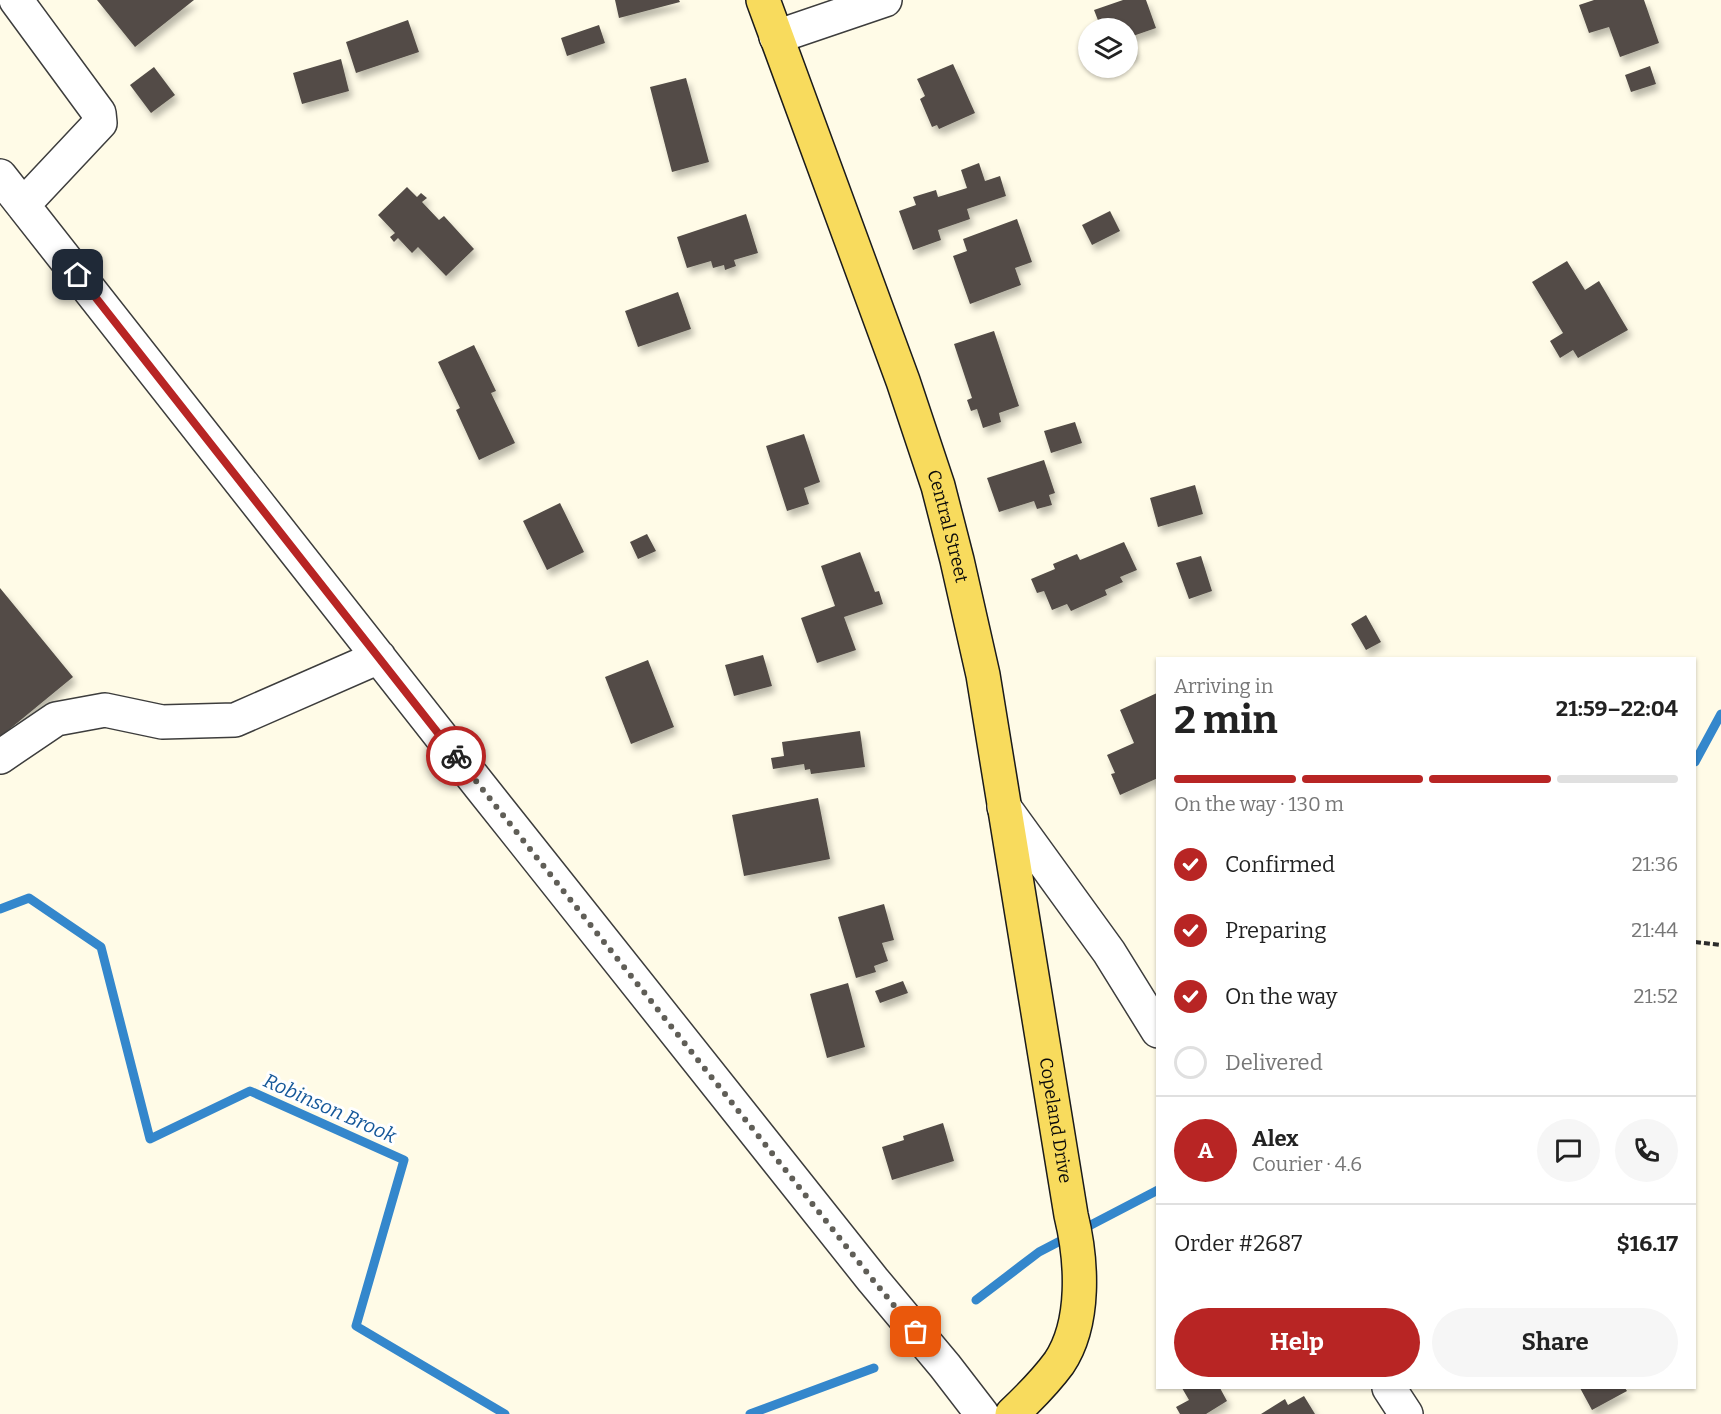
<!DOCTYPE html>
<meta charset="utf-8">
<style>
:root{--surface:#fff;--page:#f6f6f6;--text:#222;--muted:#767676;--line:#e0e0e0;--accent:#b82524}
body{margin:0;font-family:Bitter,serif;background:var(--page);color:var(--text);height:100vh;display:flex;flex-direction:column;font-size:22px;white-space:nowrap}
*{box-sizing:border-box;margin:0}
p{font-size:20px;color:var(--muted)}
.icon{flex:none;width:33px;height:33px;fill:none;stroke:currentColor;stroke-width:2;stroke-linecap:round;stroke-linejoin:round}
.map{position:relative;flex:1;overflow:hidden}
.panel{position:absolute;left:1156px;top:657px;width:540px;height:732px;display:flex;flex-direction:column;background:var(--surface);border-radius:0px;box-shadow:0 2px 4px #0004}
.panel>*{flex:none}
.tools{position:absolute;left:1078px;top:18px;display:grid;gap:12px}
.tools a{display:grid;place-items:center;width:60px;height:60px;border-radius:50%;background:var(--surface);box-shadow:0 2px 4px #0004;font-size:30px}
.pin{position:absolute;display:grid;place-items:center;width:51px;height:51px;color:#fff;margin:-26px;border-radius:12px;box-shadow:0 3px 9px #0006}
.courier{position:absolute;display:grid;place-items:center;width:60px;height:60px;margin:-30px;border:4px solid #b82524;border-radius:50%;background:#fff;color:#222;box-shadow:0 2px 8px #0007}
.overview em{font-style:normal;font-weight:700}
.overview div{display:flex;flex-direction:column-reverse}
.overview{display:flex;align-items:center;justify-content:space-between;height:102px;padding:0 18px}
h1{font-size:39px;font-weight:700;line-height:45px}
.bar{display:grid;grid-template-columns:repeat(4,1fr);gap:9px 6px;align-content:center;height:72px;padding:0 18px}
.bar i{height:8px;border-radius:4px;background:var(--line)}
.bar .current{background:var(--accent)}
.bar p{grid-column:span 4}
.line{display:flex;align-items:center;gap:15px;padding:0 18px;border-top:2px solid var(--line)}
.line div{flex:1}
.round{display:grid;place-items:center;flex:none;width:63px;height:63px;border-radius:32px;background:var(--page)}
ol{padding:0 18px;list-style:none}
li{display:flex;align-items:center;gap:18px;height:66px}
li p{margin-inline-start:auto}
li .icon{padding:6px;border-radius:50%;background:var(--accent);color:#fff;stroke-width:4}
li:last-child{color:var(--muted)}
li i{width:33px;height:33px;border:3px solid var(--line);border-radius:50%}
.button{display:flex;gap:12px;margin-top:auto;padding:12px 18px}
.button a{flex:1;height:69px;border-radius:36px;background:var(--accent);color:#fff;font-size:24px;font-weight:700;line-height:69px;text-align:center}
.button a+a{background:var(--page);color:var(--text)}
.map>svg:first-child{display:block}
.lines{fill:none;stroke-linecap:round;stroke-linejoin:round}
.stream{stroke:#3487cc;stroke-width:9}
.building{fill:#524c46;filter:url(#shadow)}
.minor-casing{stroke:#3d3d3d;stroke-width:36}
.major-casing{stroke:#1b1b1b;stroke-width:36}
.path{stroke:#2c2c2c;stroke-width:4;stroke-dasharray:6 3;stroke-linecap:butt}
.minor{stroke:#fff;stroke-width:33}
.major{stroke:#f8db5d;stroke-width:33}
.done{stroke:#605e57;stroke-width:6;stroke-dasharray:0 10.8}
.route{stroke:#b82524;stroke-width:8}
.labels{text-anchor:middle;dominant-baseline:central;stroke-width:6;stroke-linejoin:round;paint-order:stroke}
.street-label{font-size:18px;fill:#0a0a0a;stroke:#fff}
.water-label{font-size:20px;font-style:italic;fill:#165899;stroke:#fff}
</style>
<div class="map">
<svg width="1721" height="1414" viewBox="0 0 1721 1414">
<defs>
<filter id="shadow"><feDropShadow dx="3.5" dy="6" stdDeviation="3" flood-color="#0004"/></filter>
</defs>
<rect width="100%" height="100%" fill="#fffbe7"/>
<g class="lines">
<path class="stream" d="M1695,762L1721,714
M0,909L29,898L101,947L150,1139L250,1091L404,1160L356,1326L505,1414
M976,1300L1039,1252L1158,1190
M750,1414L874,1368"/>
</g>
<path class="building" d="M97,0H194L135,47Z
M615,0H679L680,2L619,18Z
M1123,0H1146L1156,28L1130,37L1136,55L1128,58V28H1101L1094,10Z
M1594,0H1644L1659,43L1620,57L1609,27L1589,33L1579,5Z
M408,20L419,52L356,73L346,42Z
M599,25L605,43L567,56L561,38Z
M341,59L349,91L302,104L293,73Z
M953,64L975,113L939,129L937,125L932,127L920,99L925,96L917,79Z
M1650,66L1656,84L1631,92L1625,75Z
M154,67L175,95L151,113L130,85Z
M686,78L709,162L672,172L650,87Z
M979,163L985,181L1000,176L1006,196L967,209L970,219L938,230L941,240L913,250L899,211L916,205L913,197L936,190L938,197L967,188L961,170Z
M407,187L417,197L421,193L427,198L422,202L439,220L444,216L474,249L446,276L418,247L412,253L398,238L394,242L390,237L395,233L378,215Z
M1110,211L1120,231L1092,245L1082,225Z
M746,214L758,253L734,260L736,266L725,270L724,265L713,268L711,261L687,268L677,237Z
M1017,219L1032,262L1015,268L1021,285L970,304L953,256L967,251L963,239Z
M1567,261L1585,290L1599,281L1628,330L1578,358L1573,350L1560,358L1550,341L1563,333L1532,282Z
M678,292L691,329L638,347L625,311Z
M994,331L1019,406L999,413L1001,422L983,428L977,409L971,411L967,400L972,398L954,344Z
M474,345L496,391L491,393L515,443L479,460L456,410L460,408L438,362Z
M1075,422L1082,443L1051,453L1044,431Z
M804,434L820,482L804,488L809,504L787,511L766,446Z
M1044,460L1055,493L1049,495L1052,505L1037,509L1034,501L999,512L987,478Z
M1195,485L1203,514L1158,527L1150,498Z
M560,503L584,552L547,570L523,521Z
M647,534L656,551L638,559L630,542Z
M1124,542L1137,570L1120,577L1123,582L1105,590L1107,595L1071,611L1067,604L1052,610L1044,591L1037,593L1031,579L1055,569L1053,564L1077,554L1080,560Z
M860,552L875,592L879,591L883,604L844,617L856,650L817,663L801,618L835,606L821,566Z
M1201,556L1212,591L1189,599L1176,563Z
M0,588L73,677L0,737Z
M1366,615L1381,642L1366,650L1351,624Z
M763,655L772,686L734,696L725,665Z
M648,660L674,727L631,744L605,677Z
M1157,693L1158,778L1120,795L1111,774L1115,773L1107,755L1134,743L1120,710Z
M860,731L865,767L811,774L810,769L805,770L804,764L773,769L771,758L784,756L782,742Z
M818,798L830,859L744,876L732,815Z
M884,904L894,940L882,943L888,961L874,966L876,972L856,978L838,917Z
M903,981L908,993L880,1003L875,991Z
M848,983L865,1047L827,1058L810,994Z
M943,1123L954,1161L892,1180L882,1147L904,1140L903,1136Z
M1182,1388H1220L1227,1401L1206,1414H1180L1176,1407L1189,1400Z
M1580,1388H1625L1627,1391L1592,1410Z
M1304,1396L1315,1414H1261L1285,1399L1288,1405Z"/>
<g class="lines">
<g class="minor-casing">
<path id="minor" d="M16,0L99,113L100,123L23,205
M776,37L885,0
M0,176L480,786L873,1280L945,1366L982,1414
M0,757L56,719L105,710L162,722L235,720L379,657
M1004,807L1109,952L1158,1031
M1389,1388L1406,1414"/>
</g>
<g class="major-casing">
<g id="major">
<path id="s1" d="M763,0L903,381L938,486L957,560L983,675L1071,1215C1082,1260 1086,1323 1059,1363C1045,1382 1029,1398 1012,1414"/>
</g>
</g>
<path class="path" d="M1695,942L1721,945"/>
<use href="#minor" class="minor"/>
<use href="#major" class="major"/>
</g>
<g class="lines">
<path class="done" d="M456,756L873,1280L916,1332"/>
<path class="route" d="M78,275L456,756"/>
</g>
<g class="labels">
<g class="street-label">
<text stroke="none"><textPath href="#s1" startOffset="558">Central Street</textPath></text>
<text stroke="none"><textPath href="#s1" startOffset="1162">Copeland Drive</textPath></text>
</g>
<g class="water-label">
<text transform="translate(330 1108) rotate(24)">Robinson Brook</text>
</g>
</g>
</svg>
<div class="tools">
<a><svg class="icon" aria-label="layers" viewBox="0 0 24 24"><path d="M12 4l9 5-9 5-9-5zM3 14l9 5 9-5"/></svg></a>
</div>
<div class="pin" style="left:916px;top:1332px;background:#ea580c"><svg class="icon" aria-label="bag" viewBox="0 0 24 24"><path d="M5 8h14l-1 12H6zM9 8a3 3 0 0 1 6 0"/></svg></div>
<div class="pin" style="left:78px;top:275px;background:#1f2937"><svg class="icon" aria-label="home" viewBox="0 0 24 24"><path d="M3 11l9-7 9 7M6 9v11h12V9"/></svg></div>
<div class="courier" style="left:456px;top:756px"><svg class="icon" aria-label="bike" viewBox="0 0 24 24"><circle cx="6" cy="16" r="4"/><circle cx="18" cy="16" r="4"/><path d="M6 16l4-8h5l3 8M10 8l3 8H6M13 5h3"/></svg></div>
<section class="panel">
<div class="overview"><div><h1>2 min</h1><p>Arriving in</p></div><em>21:59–22:04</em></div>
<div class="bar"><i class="current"></i><i class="current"></i><i class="current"></i><i></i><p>On the way · 130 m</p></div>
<ol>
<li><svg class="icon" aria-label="check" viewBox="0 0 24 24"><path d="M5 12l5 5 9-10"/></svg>Confirmed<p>21:36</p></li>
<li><svg class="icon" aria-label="check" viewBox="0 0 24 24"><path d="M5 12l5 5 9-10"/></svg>Preparing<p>21:44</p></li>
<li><svg class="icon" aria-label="check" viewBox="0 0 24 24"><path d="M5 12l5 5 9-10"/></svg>On the way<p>21:52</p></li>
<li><i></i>Delivered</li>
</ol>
<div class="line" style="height:108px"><b class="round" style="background:var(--accent);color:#fff">A</b><div><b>Alex</b><p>Courier · 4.6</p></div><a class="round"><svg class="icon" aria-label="chat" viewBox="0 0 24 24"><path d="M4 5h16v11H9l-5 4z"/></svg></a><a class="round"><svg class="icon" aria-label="phone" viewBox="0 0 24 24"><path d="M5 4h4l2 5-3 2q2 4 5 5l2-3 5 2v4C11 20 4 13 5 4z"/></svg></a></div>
<div class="line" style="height:78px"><div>Order #2687</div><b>$16.17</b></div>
<div class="button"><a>Help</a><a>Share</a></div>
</section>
</div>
